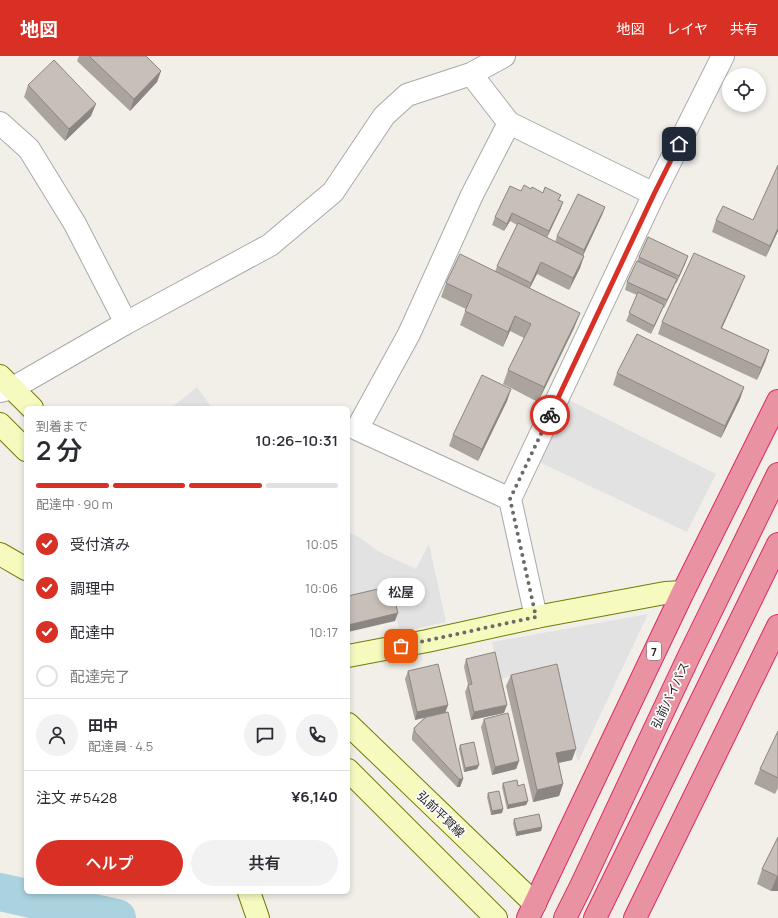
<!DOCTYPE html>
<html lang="ja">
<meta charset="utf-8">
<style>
:root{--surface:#fff;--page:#f2f2f3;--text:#2b2b33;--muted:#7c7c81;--line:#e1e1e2;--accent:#d93025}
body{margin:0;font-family:Manrope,"Noto Sans JP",sans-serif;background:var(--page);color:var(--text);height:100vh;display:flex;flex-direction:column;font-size:15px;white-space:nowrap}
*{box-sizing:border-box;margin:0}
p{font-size:13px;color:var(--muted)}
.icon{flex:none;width:22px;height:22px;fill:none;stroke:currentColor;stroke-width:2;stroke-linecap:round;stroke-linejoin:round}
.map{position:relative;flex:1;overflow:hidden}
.panel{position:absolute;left:24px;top:350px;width:326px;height:488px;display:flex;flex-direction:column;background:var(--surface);border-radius:6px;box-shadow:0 2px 6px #0003}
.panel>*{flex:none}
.controls{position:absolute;left:722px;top:12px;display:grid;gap:8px}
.controls a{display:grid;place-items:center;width:44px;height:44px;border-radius:50%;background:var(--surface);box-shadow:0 2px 6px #0003;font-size:20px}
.pin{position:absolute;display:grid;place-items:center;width:34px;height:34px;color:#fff;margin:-17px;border-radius:8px;box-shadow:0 2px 6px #0006}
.courier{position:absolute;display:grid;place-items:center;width:40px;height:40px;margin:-20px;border:3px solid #d93025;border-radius:50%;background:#fff;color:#222;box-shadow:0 1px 5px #0007}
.bubble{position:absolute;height:28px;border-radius:14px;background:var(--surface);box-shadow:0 2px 6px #0003;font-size:13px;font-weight:600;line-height:28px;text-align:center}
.overview em{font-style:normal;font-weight:600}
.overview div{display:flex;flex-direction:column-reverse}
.overview{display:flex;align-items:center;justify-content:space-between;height:68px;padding:0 12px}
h1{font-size:26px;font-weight:600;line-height:30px}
.bar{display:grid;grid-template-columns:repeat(4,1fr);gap:6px 4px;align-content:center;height:48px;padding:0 12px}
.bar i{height:5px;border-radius:3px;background:var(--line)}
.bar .selected{background:var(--accent)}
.bar p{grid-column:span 4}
.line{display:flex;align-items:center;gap:10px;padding:0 12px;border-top:1px solid var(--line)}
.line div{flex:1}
.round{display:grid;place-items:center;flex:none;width:42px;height:42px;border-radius:21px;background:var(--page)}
ol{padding:0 12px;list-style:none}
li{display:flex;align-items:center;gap:12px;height:44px}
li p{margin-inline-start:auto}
li .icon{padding:4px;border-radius:50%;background:var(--accent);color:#fff;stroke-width:4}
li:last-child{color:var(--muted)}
li i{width:22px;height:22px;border:2px solid var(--line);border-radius:50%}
.cta{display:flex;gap:8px;margin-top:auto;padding:8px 12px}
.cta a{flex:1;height:46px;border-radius:24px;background:var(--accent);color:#fff;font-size:16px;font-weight:600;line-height:46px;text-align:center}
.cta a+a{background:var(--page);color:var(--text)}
header{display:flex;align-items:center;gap:24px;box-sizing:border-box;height:56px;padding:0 20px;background:var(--accent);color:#fff}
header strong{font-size:19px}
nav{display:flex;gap:22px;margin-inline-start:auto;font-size:14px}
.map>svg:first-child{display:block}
.parking{fill:#e2e2e2}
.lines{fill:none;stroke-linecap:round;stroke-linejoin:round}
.river{stroke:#aad3df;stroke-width:38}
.street-casing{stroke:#a9a9a9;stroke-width:24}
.secondary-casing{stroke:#707d05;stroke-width:24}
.highway-casing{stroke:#dc2a67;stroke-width:24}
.street{stroke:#fff;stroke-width:22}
.secondary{stroke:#f7fabf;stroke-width:22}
.highway{stroke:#e892a2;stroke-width:22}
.wall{fill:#aba49e}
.shaded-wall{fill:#8b8681}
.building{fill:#c7bfb8;stroke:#8b8681}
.done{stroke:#6b6a68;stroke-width:4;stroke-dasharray:0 7.2}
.route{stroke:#d93025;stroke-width:5}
.labels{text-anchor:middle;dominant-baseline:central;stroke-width:3.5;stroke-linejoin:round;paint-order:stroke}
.shield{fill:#fff;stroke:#646464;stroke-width:1}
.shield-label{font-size:11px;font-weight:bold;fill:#222}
.street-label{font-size:12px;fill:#222;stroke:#fff}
</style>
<header>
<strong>地図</strong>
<nav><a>地図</a><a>レイヤ</a><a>共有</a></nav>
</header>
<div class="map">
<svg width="778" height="862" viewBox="0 0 778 862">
<rect width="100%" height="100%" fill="#f2efe9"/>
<path class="parking" d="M197,331L212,352H171Z
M567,343L716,418L687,476L537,405Z
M348,476L359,481L378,495L416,513L429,488L446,566L400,576L389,535L348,546Z
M648,558L578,706L554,608L501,623L492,586Z"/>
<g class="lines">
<path class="river" d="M0,836L117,862"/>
<g class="street-casing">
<path id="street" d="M471,18L509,67L654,138
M0,67L29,93L75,168L126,267
M509,67L472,139L409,278L357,373L510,443
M0,335L13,332L126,267L270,189L333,136L384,60L407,39L471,18L504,0
M536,561L510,443L654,138L723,0"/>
</g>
<g class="secondary-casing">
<path id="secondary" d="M0,320L32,352
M0,368L26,394
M0,498L26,513
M348,600L427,585L536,561L665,537L683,536
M348,668L535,848
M348,714L496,862
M249,836L258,862"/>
</g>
<g class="highway-casing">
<path id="highway" d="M528,862L683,536L778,345
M565,862L581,830L689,600L778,418
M595,862L778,488
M635,862L778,570"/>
</g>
<use href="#street" class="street"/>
<use href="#secondary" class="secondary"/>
<use href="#highway" class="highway"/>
</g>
<path class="wall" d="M79,0H146L161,15L157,26L130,55L77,5Z
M28,29L91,60L65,85L24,41Z
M531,133L543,137L561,139L559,144L563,146L560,154L547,182L555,186L557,180L605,151L602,159L583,199L584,200L580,212L569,234L537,218L529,232L580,257L574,272L538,346L503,328L508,314L524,282L510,275L503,291L460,269L466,253L441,241L446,227L495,216L497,210L517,169L510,165L504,175L492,169L495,161L521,135Z
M716,164H753L778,175L766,201L712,176Z
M688,200L685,208L676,228L675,227L664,252H663L651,278L626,265L637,239L625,234L627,226L639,201Z
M740,232L722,272L769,294L765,306L757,324L658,278L662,266Z
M617,317L744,331L740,343L721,382L613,329Z
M511,333L507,345L478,405L449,390L453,379Z
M466,603L504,657L471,664L465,636L468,629L464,611Z
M408,615L448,649L445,657L463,723L460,731H457L412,684V680L414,672L425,661L415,664L405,623Z
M511,619L572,704L559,707L563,728L559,740L533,746L506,630Z
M484,663L519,705L516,713L492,719L481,671Z
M778,675V732L775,738L754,728L760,713Z
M460,689L479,709L477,713L464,716L459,693Z
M503,727L518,730L528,745L526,749L507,753L502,731Z
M488,737L503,753L502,757L491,759L487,741Z
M514,763L542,771L541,775L516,780L513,767Z
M778,781V835H771L757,828L762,813Z"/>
<path class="shaded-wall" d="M161,15L157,26L130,55L134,43Z
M96,48L91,60L65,85L69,73Z
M563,146L560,154L546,183L549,175Z
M605,151L602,159L582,202L584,194Z
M512,157L510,165L504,175L507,168Z
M778,172V175L766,201L770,190Z
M584,200L580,212L569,234L573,222Z
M688,200L685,208L676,228L679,220Z
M541,206L537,218L527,238L531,227Z
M745,220L740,232L717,283L721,272Z
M677,223L674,231L664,252L667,244Z
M664,249L661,256L651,278L654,270Z
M580,257L574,272L538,346L544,331Z
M515,260L510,275L503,291L508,276Z
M769,294L765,306L757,324L761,312Z
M744,331L740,343L721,382L725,370Z
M511,333L507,345L478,405L482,393Z
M398,557L395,565L348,576V569Z
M448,649L445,657L415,664L417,656Z
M507,649L504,657L471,664L474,656Z
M576,693L572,704L552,708L556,697Z
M519,705L516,713L492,719L495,711Z
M479,709L477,713L464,716L465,712Z
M459,723H463L460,731H457Z
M563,728L559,740L533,746L537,734Z
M528,745L526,749L507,753L508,749Z
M503,753L502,757L491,759L492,755Z
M542,771L541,775L516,780L517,776Z
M777,820H778V835H771Z"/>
<path class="building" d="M89,0H146L161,15L134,43Z
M54,4L96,48L69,73L28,29Z
M778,109V172L770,190L716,164L723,150L753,164Z
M524,129L531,133L532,131L543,137L545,131L561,139L558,144L563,146L549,175L512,157L507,168L495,161L510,130L521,135Z
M578,138L605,151L584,194L557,180Z
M518,167L584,200L573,222L541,206L531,227L497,210Z
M648,181L688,200L679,220L639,201Z
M694,197L745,220L721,272L769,294L761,312L662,266Z
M460,198L580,257L544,331L508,314L531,268L515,260L508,276L465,255L472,239L446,227Z
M637,205L677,223L667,244L627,226Z
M638,236L664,249L654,270L629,257Z
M637,278L744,331L725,370L617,317Z
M482,319L511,333L482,393L453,379Z
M391,530L398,557L348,569V540Z
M495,596L507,649L474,656L468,629L472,628L466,603Z
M438,608L448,649L417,656L408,615Z
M557,608L576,693L556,697L563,728L537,734L511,619Z
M448,656L463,723H459L415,676L414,672L426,661Z
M508,657L519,705L495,711L484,663Z
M778,675V722L760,713Z
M474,686L479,709L465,712L460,689Z
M517,724L518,730L524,728L528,745L508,749L503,727Z
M499,735L503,753L492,755L488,737Z
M539,758L542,771L517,776L514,763Z
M778,781V820H777L762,813Z"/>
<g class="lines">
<path class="done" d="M401,590L536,561L510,443L550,359"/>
<path class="route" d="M550,359L654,138L679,88"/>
</g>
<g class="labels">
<rect class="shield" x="647" y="586" width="14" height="18" rx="3"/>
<g class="shield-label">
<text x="654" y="595">7</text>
</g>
<g class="street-label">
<text transform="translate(670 639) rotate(-65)">弘前バイパス</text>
<text transform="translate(441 758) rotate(44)">弘前平賀線</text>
</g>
</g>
</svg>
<div class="controls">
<a><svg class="icon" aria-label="locate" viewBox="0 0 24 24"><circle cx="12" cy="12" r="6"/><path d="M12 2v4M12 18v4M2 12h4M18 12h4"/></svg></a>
</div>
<div class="pin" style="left:401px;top:590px;background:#ea580c"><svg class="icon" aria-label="bag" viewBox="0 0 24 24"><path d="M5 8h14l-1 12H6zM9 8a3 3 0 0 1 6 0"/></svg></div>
<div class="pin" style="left:679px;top:88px;background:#1f2937"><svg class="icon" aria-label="home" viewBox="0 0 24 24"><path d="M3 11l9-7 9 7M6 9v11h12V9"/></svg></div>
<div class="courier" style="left:550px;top:359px"><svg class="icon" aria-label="bike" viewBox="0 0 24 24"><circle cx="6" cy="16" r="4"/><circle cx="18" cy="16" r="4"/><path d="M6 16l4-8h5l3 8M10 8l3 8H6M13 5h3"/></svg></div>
<div class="bubble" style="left:377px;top:522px;width:48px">松屋</div>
<section class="panel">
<div class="overview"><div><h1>2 分</h1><p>到着まで</p></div><em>10:26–10:31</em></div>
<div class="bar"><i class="selected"></i><i class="selected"></i><i class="selected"></i><i></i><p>配達中 · 90 m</p></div>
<ol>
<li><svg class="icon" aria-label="check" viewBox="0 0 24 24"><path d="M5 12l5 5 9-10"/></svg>受付済み<p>10:05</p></li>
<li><svg class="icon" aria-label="check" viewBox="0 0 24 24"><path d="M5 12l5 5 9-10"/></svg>調理中<p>10:06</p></li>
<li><svg class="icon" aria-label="check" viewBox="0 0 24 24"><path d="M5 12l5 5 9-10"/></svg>配達中<p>10:17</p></li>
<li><i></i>配達完了</li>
</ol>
<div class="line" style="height:72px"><a class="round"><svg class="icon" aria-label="person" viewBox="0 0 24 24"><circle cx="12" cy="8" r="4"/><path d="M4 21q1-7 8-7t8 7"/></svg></a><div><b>田中</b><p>配達員 · 4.5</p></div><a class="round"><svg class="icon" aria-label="chat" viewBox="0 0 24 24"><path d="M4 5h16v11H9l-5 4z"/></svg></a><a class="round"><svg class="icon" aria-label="phone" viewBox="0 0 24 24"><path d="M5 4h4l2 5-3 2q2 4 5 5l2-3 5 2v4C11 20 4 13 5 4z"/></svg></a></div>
<div class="line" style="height:52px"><div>注文 #5428</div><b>¥6,140</b></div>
<div class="cta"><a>ヘルプ</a><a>共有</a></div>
</section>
</div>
